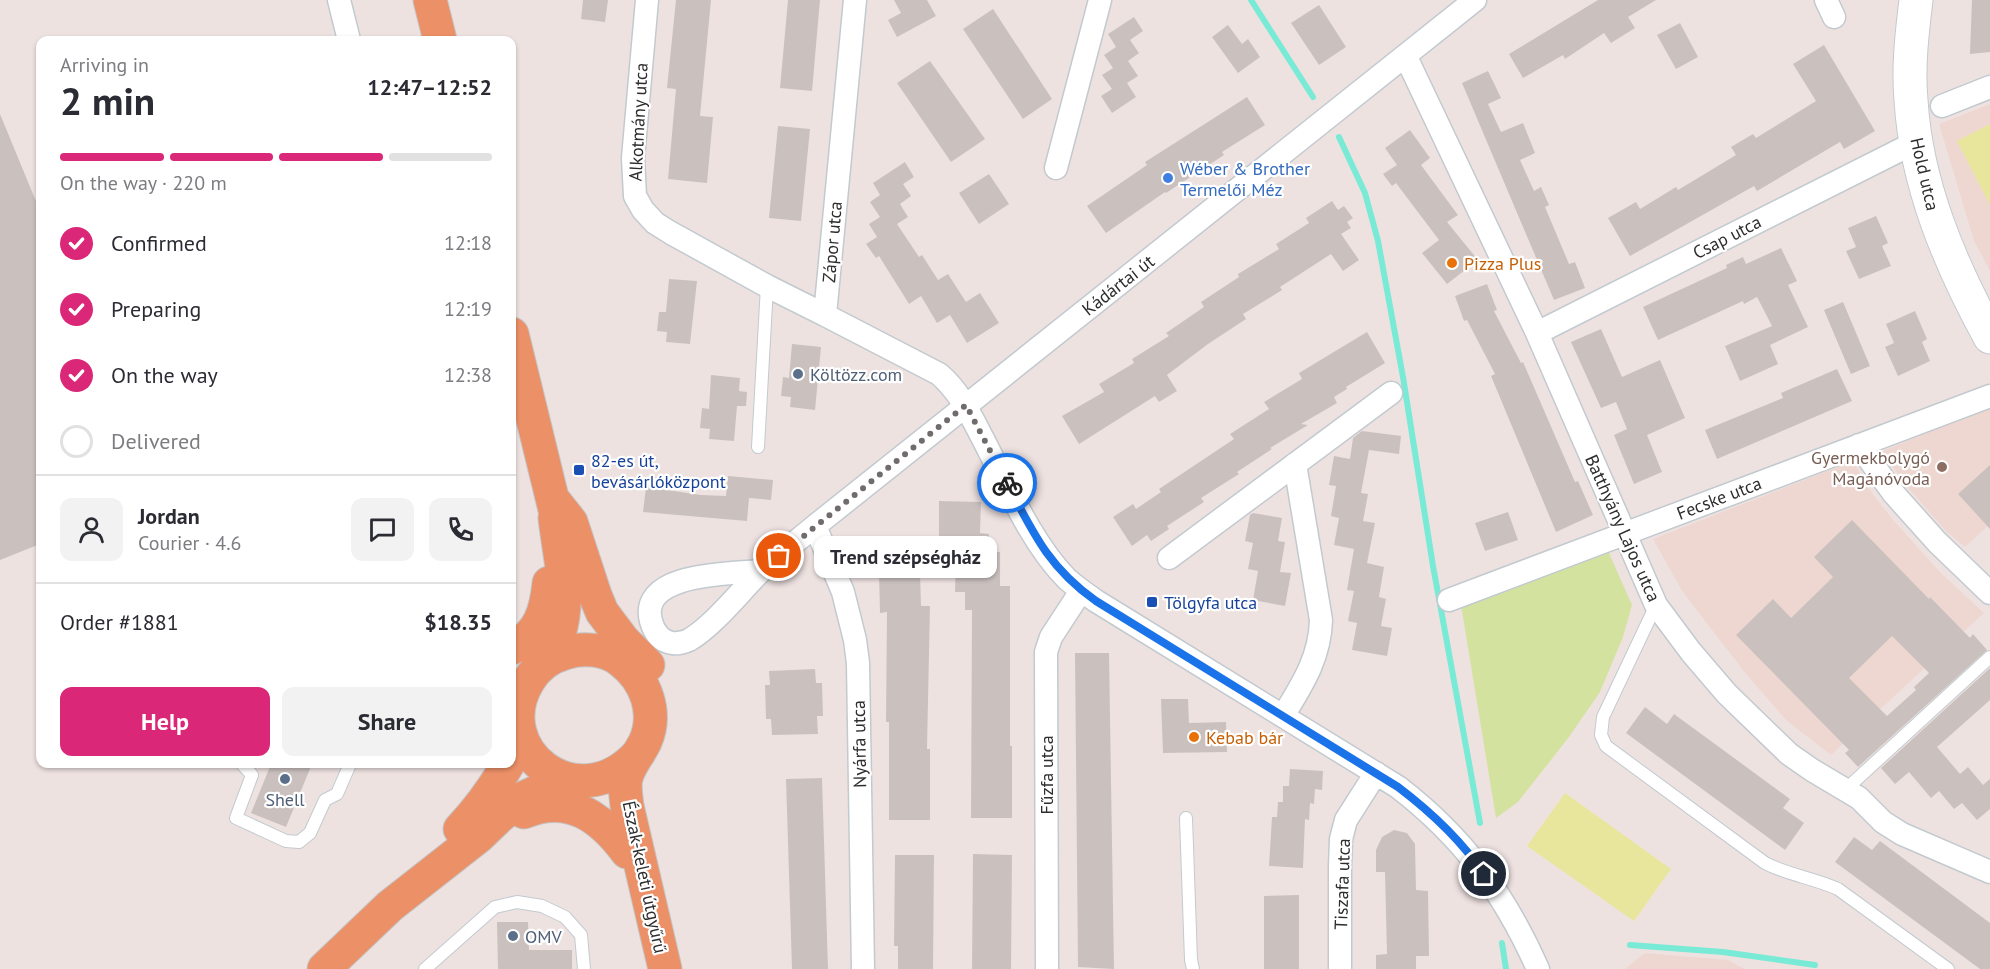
<!DOCTYPE html>
<meta charset="utf-8">
<style>
:root{--surface:#fff;--page:#f2f2f3;--text:#2b2b33;--muted:#7c7c81;--line:#e1e1e2;--accent:#db2777}
body{margin:0;font-family:"PT Sans",sans-serif;background:var(--page);color:var(--text);height:100vh;display:flex;flex-direction:column;font-size:22px;white-space:nowrap}
*{box-sizing:border-box;margin:0}
p{font-size:20px;color:var(--muted)}
.icon{flex:none;width:33px;height:33px;fill:none;stroke:currentColor;stroke-width:2;stroke-linecap:round;stroke-linejoin:round}
.map{position:relative;flex:1;overflow:hidden}
.side{position:absolute;left:36px;top:36px;width:480px;height:732px;display:flex;flex-direction:column;background:var(--surface);border-radius:12px;box-shadow:0 2px 4px #0004}
.side>*{flex:none}
.pin{position:absolute;display:grid;place-items:center;width:51px;height:51px;color:#fff;margin:-26px;border:3px solid #fff;border-radius:50%;box-shadow:0 2px 6px #0007}
.courier{position:absolute;display:grid;place-items:center;width:60px;height:60px;margin:-30px;border:4px solid #1a73e8;border-radius:50%;background:#fff;color:#222;box-shadow:0 2px 8px #0007}
.bubble{position:absolute;height:42px;border-radius:12px;background:var(--surface);box-shadow:0 2px 4px #0004;font-size:20px;font-weight:700;line-height:42px;text-align:center}
.overview em{font-style:normal;font-weight:700}
.overview div{display:flex;flex-direction:column-reverse}
.overview{display:flex;align-items:center;justify-content:space-between;height:102px;padding:0 24px}
h1{font-size:39px;font-weight:700;line-height:45px}
.bar{display:grid;grid-template-columns:repeat(4,1fr);gap:9px 6px;align-content:center;height:72px;padding:0 24px}
.bar i{height:8px;border-radius:4px;background:var(--line)}
.bar .on{background:var(--accent)}
.bar p{grid-column:span 4}
.line{display:flex;align-items:center;gap:15px;padding:0 24px;border-top:2px solid var(--line)}
.line div{flex:1}
.round{display:grid;place-items:center;flex:none;width:63px;height:63px;border-radius:12px;background:var(--page)}
ol{padding:0 24px;list-style:none}
li{display:flex;align-items:center;gap:18px;height:66px}
li p{margin-inline-start:auto}
li .icon{padding:6px;border-radius:50%;background:var(--accent);color:#fff;stroke-width:4}
li:last-child{color:var(--muted)}
li i{width:33px;height:33px;border:3px solid var(--line);border-radius:50%}
.button{display:flex;gap:12px;margin-top:auto;padding:12px 24px}
.button a{flex:1;height:69px;border-radius:12px;background:var(--accent);color:#fff;font-size:24px;font-weight:700;line-height:69px;text-align:center}
.button a+a{background:var(--page);color:var(--text)}
.map>svg:first-child{display:block}
.education{fill:#eed7d1}
.green{fill:#d4e2a0}
.pitch{fill:#e8e69c}
.lines{fill:none;stroke-linecap:round;stroke-linejoin:round}
.stream{stroke:#79ead5;stroke-width:6}
.building{fill:#cac1bf;fill-rule:evenodd}
.lane-casing{stroke:#c2cacf;stroke-width:14}
.street-casing{stroke:#c2cacf;stroke-width:25}
.secondary-casing{stroke:#c2cacf;stroke-width:35}
.primary-casing{stroke:#c4c4c4;stroke-width:35}
.lane{stroke:#fff;stroke-width:12}
.street{stroke:#fff;stroke-width:22}
.secondary{stroke:#fff;stroke-width:33}
.primary{stroke:#ec9068;stroke-width:33}
.done{stroke:#716c6c;stroke-width:6;stroke-dasharray:0 10.8}
.route{stroke:#1a73e8;stroke-width:8}
.shop-dot{fill:#3f7fe0;stroke:#fff;stroke-width:2}
.food-dot{fill:#e8710a;stroke:#fff;stroke-width:2}
.service-dot{fill:#5c6f8a;stroke:#fff;stroke-width:2}
.education-dot{fill:#8d6e63;stroke:#fff;stroke-width:2}
.transit-dot{fill:#1a4fb4;stroke:#fff;stroke-width:2}
.labels{text-anchor:middle;dominant-baseline:central;stroke-width:4.5;stroke-linejoin:round;paint-order:stroke}
.street-label{font-size:18px;fill:#2d2d2d;stroke:#fff}
.shop-label{font-size:18px;fill:#366cbe;stroke:#fff;text-anchor:start}
.food-label{font-size:18px;fill:#c56008;stroke:#fff;text-anchor:start}
.service-label{font-size:18px;fill:#4e5e75;stroke:#fff;text-anchor:start}
.education-label{font-size:18px;fill:#785e54;stroke:#fff;text-anchor:end}
.transit-label{font-size:18px;fill:#164399;stroke:#fff;text-anchor:start}
</style>
<div class="map">
<svg width="1990" height="969" viewBox="0 0 1990 969">
<rect width="100%" height="100%" fill="#eee2e1"/>
<path class="education" d="M1990,104V271L1974,241L1939,124Z
M1990,406V524L1965,547L1947,532L1903,482L1883,451Z
M1853,461L1871,492L1894,521L1941,573L1984,613L1831,755L1786,720L1746,674L1682,591L1653,539Z
M1645,953L1728,960L1745,969H1625Z"/>
<path class="green" d="M1605,544L1632,605L1623,637L1600,692L1569,737L1518,802L1496,818L1460,599Z"/>
<path class="pitch" d="M1990,124V205L1957,141Z
M1565,793L1671,869L1634,921L1527,846Z"/>
<g class="lines">
<path class="stream" d="M1251,0L1313,97
M1339,137L1365,193L1378,241L1403,377L1433,566L1480,823
M1502,943L1506,969
M1630,945L1723,952L1815,965"/>
</g>
<path class="building" d="M583,0H608L605,22L581,19Z
M676,0H711L700,116L713,117L707,183L668,179L676,89L667,88Z
M788,0H820L812,91L780,88Z
M894,0H927L936,16L897,37L888,20L901,13Z
M1598,0H1656L1628,17L1635,28L1611,43L1604,33L1565,59L1563,55L1523,78L1509,54Z
M1972,0H1990V52L1970,54Z
M1319,5L1346,47L1319,65L1291,23Z
M993,9L1052,99L1023,119L963,29Z
M1134,17L1143,31L1130,40L1139,53L1128,61L1138,76L1127,83L1136,97L1112,113L1101,96L1112,89L1102,75L1113,68L1104,55L1116,47L1108,34Z
M1680,23L1698,57L1676,69L1657,35Z
M1228,25L1242,44L1248,39L1260,57L1238,73L1212,37Z
M1824,45L1875,131L1844,149L1840,142L1757,191L1754,186L1630,256L1608,218L1636,202L1640,209L1676,187L1678,190L1736,155L1731,147L1753,134L1756,138L1816,101L1793,64Z
M930,61L985,139L951,162L897,83Z
M1488,71L1501,98L1488,104L1501,132L1523,123L1535,153L1520,160L1534,191L1541,187L1549,205L1545,207L1569,264L1575,262L1585,288L1554,300L1462,83Z
M1247,97L1265,125L1222,152L1224,155L1166,193L1165,192L1106,233L1087,206L1147,165L1145,162Z
M0,114L40,211V544L0,560Z
M778,126L810,129L801,221L769,218Z
M1410,130L1430,158L1421,165L1458,215L1447,222L1478,260L1447,284L1422,253L1439,240L1396,183L1392,186L1383,174L1397,165L1385,148Z
M905,162L914,177L903,184L911,196L900,204L908,217L897,224L919,257L922,255L938,280L948,274L966,302L980,293L999,323L967,343L950,315L937,323L921,296L909,304L879,256L876,258L866,244L877,237L869,224L880,217L870,202L880,195L873,183Z
M989,174L1009,204L979,224L959,193Z
M1332,201L1338,210L1344,206L1353,218L1347,222L1351,228L1341,234L1359,260L1343,271L1331,254L1280,287L1282,290L1243,314L1246,319L1208,344L1167,375L1177,391L1159,402L1155,396L1079,444L1062,416L1104,392L1099,384L1134,363L1132,359L1169,336L1166,333L1204,307L1201,302L1239,277L1238,274L1279,249L1276,244L1309,223L1306,218Z
M1876,216L1888,243L1882,246L1891,266L1859,279L1846,251L1856,247L1848,228Z
M1781,248L1797,281L1788,285L1808,327L1770,345L1778,364L1740,381L1725,346L1772,326L1757,297L1744,304L1743,301L1658,340L1643,307L1727,268L1726,265L1743,257L1746,264Z
M669,279L697,281L690,344L666,342L667,332L657,331L659,312H666Z
M1487,284L1497,310L1494,311L1521,363L1523,362L1575,482L1578,481L1593,515L1556,532L1491,376L1495,374L1467,320L1464,321L1455,296Z
M1843,302L1870,366L1851,374L1824,310Z
M1915,311L1927,339L1922,342L1930,361L1898,376L1885,347L1894,343L1886,324Z
M1601,329L1622,377L1660,360L1685,418L1647,435L1662,472L1634,484L1614,435L1627,429L1616,402L1601,408L1571,342Z
M1367,332L1385,363L1346,387L1347,389L1334,397L1337,403L1301,424L1308,425L1270,448L1272,449L1237,472L1239,474L1201,498L1204,502L1167,526L1169,529L1151,541L1147,535L1132,546L1113,517L1133,504L1136,509L1161,492L1159,489L1234,439L1230,434L1269,409L1264,402L1302,379L1299,373Z
M792,344L821,347L815,410L790,407L791,397L781,396L783,377L789,378Z
M1837,369L1852,401L1717,459L1705,430L1783,398L1781,393Z
M711,375L740,378L739,391L747,392L746,406H737L734,441L709,439L710,429L700,428L702,408L709,409Z
M1362,431L1401,436L1399,454L1369,450L1361,493L1368,494L1363,521L1375,523L1367,563L1384,567L1379,597L1386,599L1381,626L1392,628L1387,656L1352,650L1357,623L1348,621L1354,591L1347,590L1354,549L1334,545L1339,518L1331,516L1336,486L1329,485L1334,456L1350,459L1353,438Z
M1990,465V529L1958,494Z
M728,476L773,480L771,500L749,498L747,521L643,512L646,487L701,495L726,496Z
M939,501L981,502L980,533L989,534V552H1000V586H1010V746H1012V818H971L972,610H965V592H955L956,555L948,556V540H939Z
M1508,512L1518,540L1485,551L1475,523Z
M1253,513L1282,518L1278,541L1285,542L1280,572L1291,573L1285,606L1253,600L1258,571L1248,569L1253,543L1245,541L1250,515Z
M1852,520L1929,599L1930,597L1970,638L1973,634L1987,650L1858,767L1845,753L1849,750L1736,635L1773,599L1791,618L1833,577L1814,557ZM1892,636L1929,673L1914,687L1916,690L1887,716L1849,678Z
M912,553V572H920L921,606H930L927,749H930V820H889V722H886L887,612L880,613L879,574H871L870,554Z
M1075,653H1109L1114,969L1078,967Z
M1990,668V700L1937,747L1960,774L1968,767L1983,785L1990,779V809L1977,820L1962,803L1954,809L1939,791L1931,798L1909,772L1895,784L1881,768Z
M815,669L816,683H822L823,716H817L818,734L772,735L771,719H766L765,685H770L769,671Z
M1161,699H1188L1189,723L1226,722L1227,752L1163,753Z
M1645,707L1667,724L1674,714L1790,799L1783,808L1804,823L1785,850L1626,733Z
M271,764H312L286,827L251,813Z
M1290,769L1323,771L1322,790L1315,789L1314,804L1310,803L1309,820L1305,819L1303,868L1269,866L1272,817H1277L1278,802H1283V786H1289Z
M822,778L828,969H792L786,779Z
M1394,830L1407,833L1415,844L1416,890L1428,891L1429,956H1416V969H1376V955L1387,954L1385,872H1376V850L1382,837Z
M1854,837L1872,850L1880,841L1990,923V969H1980L1835,862Z
M973,854L1012,855L1011,969H972Z
M895,855H934L933,969H898V946H894Z
M1299,895V969H1264V896Z
M497,922H528L529,950H572V969H498Z"/>
<g class="lines">
<g class="lane-casing">
<path id="lane" d="M758,447L767,286
M1656,605L1603,717L1601,735L1606,746L1765,863C1788,875 1814,878 1838,889L1948,969
M242,764L252,775L236,818L286,841L299,842L310,833L325,800L337,794L350,764
M1845,790L1990,657
M1186,818L1191,960L1193,969
M425,969L495,907L517,902L542,906L565,917L581,935L584,969"/>
</g>
<g class="street-casing">
<path id="street" d="M339,0L349,40
M647,0L633,158L635,196L643,210L655,223L671,233L767,286L825,315
M855,0L825,315L939,374C959,391 970,414 982,437C1006,483 1031,543 1067,579C1076,587 1086,594 1096,601L1398,787C1464,838 1504,893 1538,969
M1826,0L1834,17
M1406,57L1537,333L1656,605L1691,652L1727,694L1789,754L1812,770L1859,798L1883,822L1902,834L1990,872
M1942,106L1990,87
M1056,168L1100,0
M1537,333L1916,142
M1859,445L1894,494L1937,542L1990,593
M815,526L843,592L855,640L858,663L863,969
M1169,558L1391,393
M761,571C732,574 638,572 651,621C654,632 660,641 672,643C677,644 685,642 689,640C713,626 739,593 759,573C777,556 797,541 815,526L1475,0
M1449,600L1990,396
M1283,716C1302,685 1320,658 1321,620L1295,464
M1047,969L1046,652L1051,637L1081,591
M1340,969V866L1341,839L1346,820L1376,773"/>
</g>
<g class="secondary-casing">
<path id="secondary" d="M1916,0C1912,33 1908,67 1911,100C1916,184 1950,264 1990,337"/>
</g>
<g class="primary-casing">
<path id="primary" d="M430,0L440,40
M512,334L557,518
M552,498L571,522L595,595L602,612L623,640L648,665
M512,648C539,634 546,613 549,583
M543,663C549,654 556,645 559,634C571,597 559,556 555,518
M639,753C578,822 486,749 529,680C537,667 550,657 565,653C583,647 606,649 621,661C646,680 658,713 645,742C639,754 629,766 626,778C624,786 626,797 627,806L665,969
M524,812C569,793 601,817 627,852
M460,829C479,809 494,788 508,764
M324,969L390,906L478,837L500,816L523,798L543,789L574,781"/>
</g>
<use href="#lane" class="lane"/>
<use href="#street" class="street"/>
<use href="#secondary" class="secondary"/>
<use href="#primary" class="primary"/>
</g>
<g class="lines">
<path class="done" d="M779,556L966,405L1007,483"/>
<path class="route" d="M1007,483C1033,533 1049,568 1096,601L1398,787C1431,812 1461,840 1484,874"/>
</g>
<circle class="shop-dot" cx="1168" cy="178" r="6"/>
<g class="food-dot">
<circle cx="1452" cy="263" r="6"/>
<circle cx="1194" cy="737" r="6"/>
</g>
<g class="service-dot">
<circle cx="798" cy="374" r="6"/>
<circle cx="285" cy="779" r="6"/>
<circle cx="513" cy="936" r="6"/>
</g>
<circle class="education-dot" cx="1942" cy="467" r="6"/>
<g class="transit-dot">
<rect x="573" y="464" width="12" height="12" rx="3"/>
<rect x="1146" y="596" width="12" height="12" rx="3"/>
</g>
<g class="labels">
<g class="street-label">
<text transform="translate(638 122) rotate(-87)">Alkotmány utca</text>
<text transform="translate(1925 174) rotate(77)">Hold utca</text>
<text transform="translate(1727 237) rotate(-27)">Csap utca</text>
<text transform="translate(832 242) rotate(-85)">Zápor utca</text>
<text transform="translate(1118 285) rotate(-38)">Kádártai út</text>
<text transform="translate(1719 498) rotate(-21)">Fecske utca</text>
<text transform="translate(1623 528) rotate(66)">Batthyány Lajos utca</text>
<text transform="translate(859 744) rotate(-91)">Nyárfa utca</text>
<text transform="translate(1046 775) rotate(-90)">Fűzfa utca</text>
<text transform="translate(645 877) rotate(78)">Észak-keleti útgyűrű</text>
<text transform="translate(1342 884) rotate(-88)">Tiszafa utca</text>
</g>
<g class="shop-label">
<text x="1180" y="168">Wéber &amp; Brother<tspan x="1180" dy="21">Termelői Méz</tspan></text>
</g>
<g class="food-label">
<text x="1464" y="263">Pizza Plus</text>
<text x="1206" y="737">Kebab bár</text>
</g>
<g class="service-label">
<text x="810" y="374">Költözz.com</text>
<text x="285" y="799" text-anchor="middle">Shell</text>
<text x="525" y="936">OMV</text>
</g>
<g class="education-label">
<text x="1930" y="457">Gyermekbolygó<tspan x="1930" dy="21">Magánóvoda</tspan></text>
</g>
<g class="transit-label">
<text x="591" y="460">82-es út,<tspan x="591" dy="21">bevásárlóközpont</tspan></text>
<text x="1164" y="602">Tölgyfa utca</text>
</g>
</g>
</svg>
<div class="pin" style="left:779px;top:556px;background:#ea580c"><svg class="icon" aria-label="bag" viewBox="0 0 24 24"><path d="M5 8h14l-1 12H6zM9 8a3 3 0 0 1 6 0"/></svg></div>
<div class="pin" style="left:1484px;top:874px;background:#1f2937"><svg class="icon" aria-label="home" viewBox="0 0 24 24"><path d="M3 11l9-7 9 7M6 9v11h12V9"/></svg></div>
<div class="courier" style="left:1007px;top:483px"><svg class="icon" aria-label="bike" viewBox="0 0 24 24"><circle cx="6" cy="16" r="4"/><circle cx="18" cy="16" r="4"/><path d="M6 16l4-8h5l3 8M10 8l3 8H6M13 5h3"/></svg></div>
<div class="bubble" style="left:814px;top:536px;width:183px">Trend szépségház</div>
<section class="side">
<div class="overview"><div><h1>2 min</h1><p>Arriving in</p></div><em>12:47–12:52</em></div>
<div class="bar"><i class="on"></i><i class="on"></i><i class="on"></i><i></i><p>On the way · 220 m</p></div>
<ol>
<li><svg class="icon" aria-label="check" viewBox="0 0 24 24"><path d="M5 12l5 5 9-10"/></svg>Confirmed<p>12:18</p></li>
<li><svg class="icon" aria-label="check" viewBox="0 0 24 24"><path d="M5 12l5 5 9-10"/></svg>Preparing<p>12:19</p></li>
<li><svg class="icon" aria-label="check" viewBox="0 0 24 24"><path d="M5 12l5 5 9-10"/></svg>On the way<p>12:38</p></li>
<li><i></i>Delivered</li>
</ol>
<div class="line" style="height:108px"><a class="round"><svg class="icon" aria-label="person" viewBox="0 0 24 24"><circle cx="12" cy="8" r="4"/><path d="M4 21q1-7 8-7t8 7"/></svg></a><div><b>Jordan</b><p>Courier · 4.6</p></div><a class="round"><svg class="icon" aria-label="chat" viewBox="0 0 24 24"><path d="M4 5h16v11H9l-5 4z"/></svg></a><a class="round"><svg class="icon" aria-label="phone" viewBox="0 0 24 24"><path d="M5 4h4l2 5-3 2q2 4 5 5l2-3 5 2v4C11 20 4 13 5 4z"/></svg></a></div>
<div class="line" style="height:78px"><div>Order #1881</div><b>$18.35</b></div>
<div class="button"><a>Help</a><a>Share</a></div>
</section>
</div>
